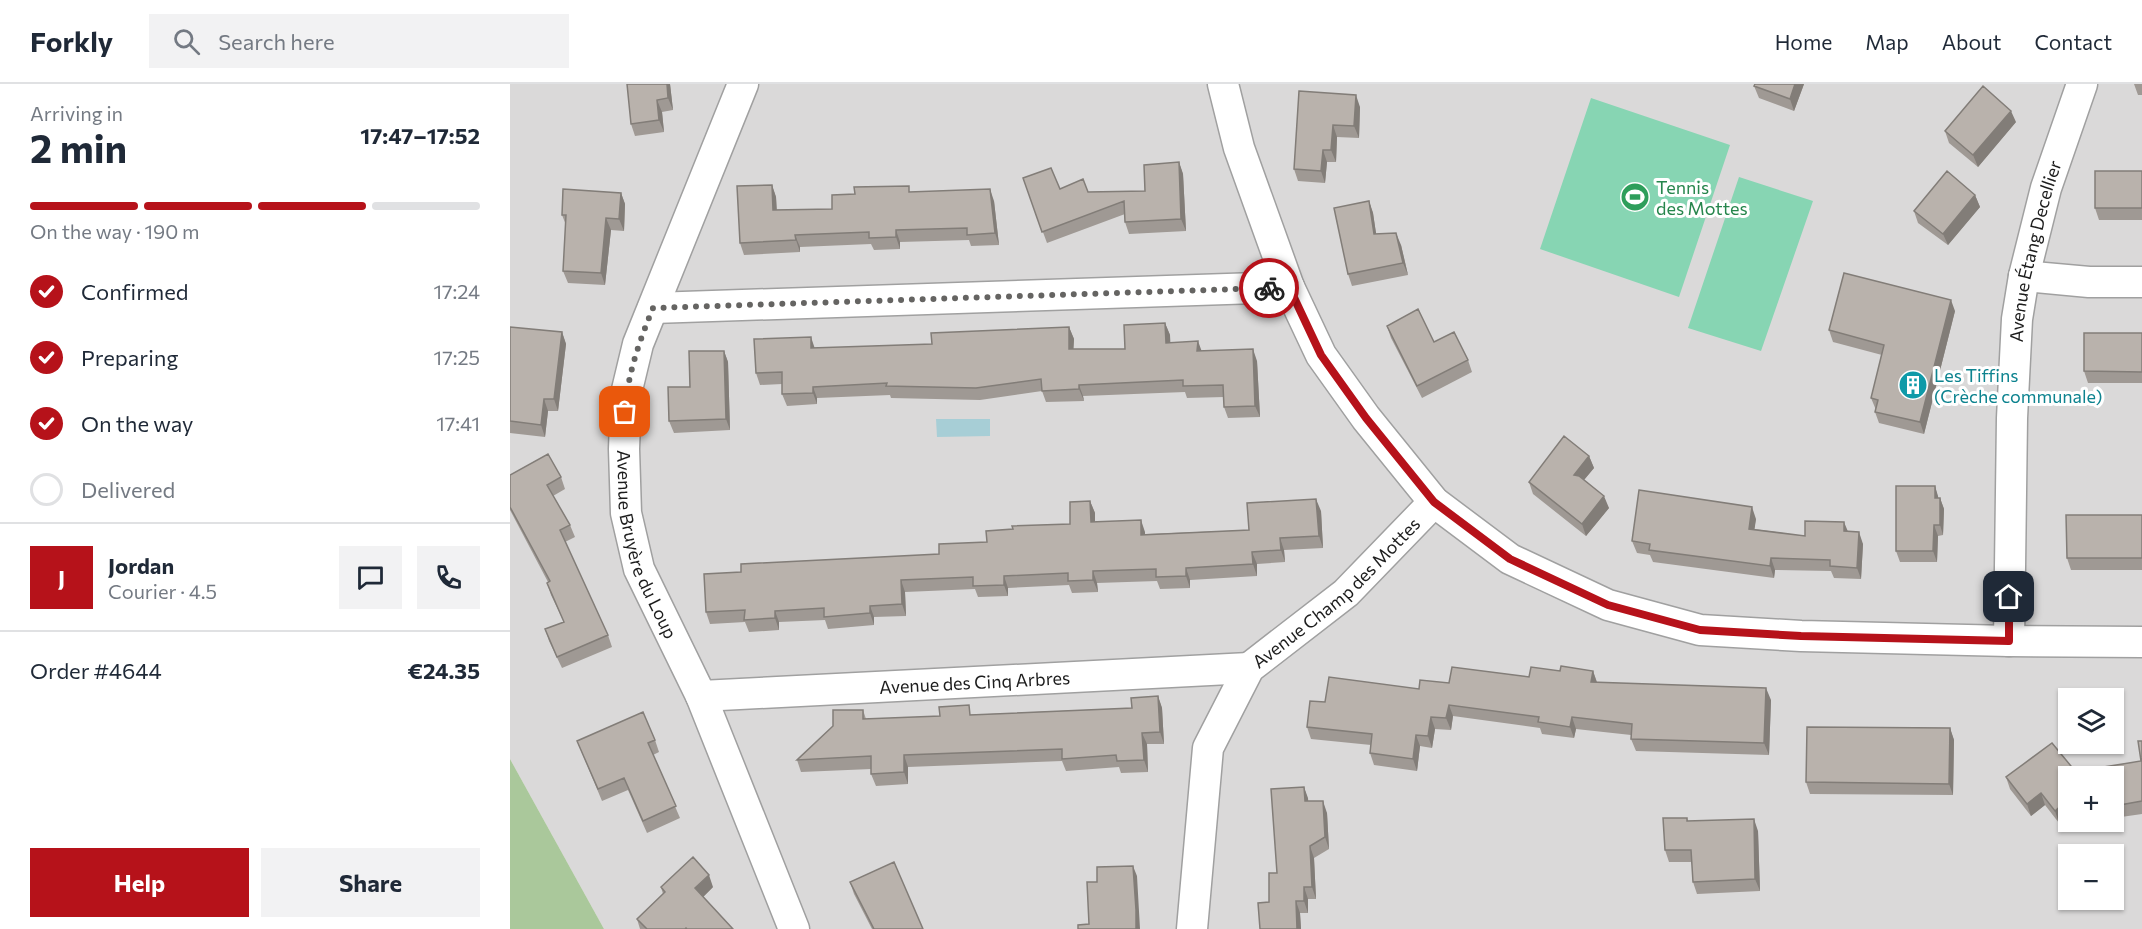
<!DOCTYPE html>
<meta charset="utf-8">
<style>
:root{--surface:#fff;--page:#f2f2f3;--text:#1f2937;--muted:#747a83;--line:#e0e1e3;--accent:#b6121a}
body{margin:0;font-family:Commissioner,sans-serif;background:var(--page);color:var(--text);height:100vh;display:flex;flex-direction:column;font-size:22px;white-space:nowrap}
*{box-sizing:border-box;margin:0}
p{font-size:20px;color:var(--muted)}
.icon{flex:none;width:33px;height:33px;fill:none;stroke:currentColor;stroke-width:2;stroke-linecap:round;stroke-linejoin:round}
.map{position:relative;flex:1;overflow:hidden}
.side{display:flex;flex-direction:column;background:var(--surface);width:510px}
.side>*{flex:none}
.buttons{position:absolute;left:1548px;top:604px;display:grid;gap:12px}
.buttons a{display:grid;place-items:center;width:66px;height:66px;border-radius:0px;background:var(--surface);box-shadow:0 2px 4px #0004;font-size:30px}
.pin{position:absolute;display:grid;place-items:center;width:51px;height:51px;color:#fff;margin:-26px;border-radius:12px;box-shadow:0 3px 9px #0006}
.courier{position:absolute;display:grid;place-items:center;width:60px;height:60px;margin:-30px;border:4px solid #b6121a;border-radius:50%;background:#fff;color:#222;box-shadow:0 2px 8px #0007}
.overview em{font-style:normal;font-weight:700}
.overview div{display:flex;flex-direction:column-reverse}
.overview{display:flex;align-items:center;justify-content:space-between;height:102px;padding:0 30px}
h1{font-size:39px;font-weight:700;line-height:45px}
.bar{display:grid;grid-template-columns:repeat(4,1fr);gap:9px 6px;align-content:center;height:72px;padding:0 30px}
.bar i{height:8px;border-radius:4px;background:var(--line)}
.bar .active{background:var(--accent)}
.bar p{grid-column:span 4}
.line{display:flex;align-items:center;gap:15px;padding:0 30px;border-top:2px solid var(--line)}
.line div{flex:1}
.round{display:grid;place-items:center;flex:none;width:63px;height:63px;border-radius:0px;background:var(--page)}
ol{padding:0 30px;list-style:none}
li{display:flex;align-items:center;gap:18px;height:66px}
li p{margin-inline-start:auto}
li .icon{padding:6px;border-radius:50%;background:var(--accent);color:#fff;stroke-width:4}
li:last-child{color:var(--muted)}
li i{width:33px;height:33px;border:3px solid var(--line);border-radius:50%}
.button{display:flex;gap:12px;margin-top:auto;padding:12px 30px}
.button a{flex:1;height:69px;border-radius:0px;background:var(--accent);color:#fff;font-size:24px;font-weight:700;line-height:69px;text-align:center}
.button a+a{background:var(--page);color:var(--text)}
header{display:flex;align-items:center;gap:36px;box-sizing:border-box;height:84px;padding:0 30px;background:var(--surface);border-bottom:2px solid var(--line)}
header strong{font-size:28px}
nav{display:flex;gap:33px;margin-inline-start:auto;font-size:21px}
.search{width:420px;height:54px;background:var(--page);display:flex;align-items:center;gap:15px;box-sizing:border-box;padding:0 21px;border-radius:0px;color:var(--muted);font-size:22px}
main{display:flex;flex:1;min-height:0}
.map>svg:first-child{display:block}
.residential{fill:#dad9d9;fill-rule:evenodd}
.forest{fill:#aac89b}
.pitch{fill:#87d5b3}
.water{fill:#a7ced6}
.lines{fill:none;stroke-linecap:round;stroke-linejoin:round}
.minor-casing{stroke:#a0a0a0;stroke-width:33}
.minor{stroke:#fff;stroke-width:30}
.wall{fill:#9f9994}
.shaded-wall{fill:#827d78}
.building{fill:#b9b2ac;stroke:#827d78;stroke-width:1.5}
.done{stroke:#656462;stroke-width:6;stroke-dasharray:0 10.8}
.route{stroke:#b6121a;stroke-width:8}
.labels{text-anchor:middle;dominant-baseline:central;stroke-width:6;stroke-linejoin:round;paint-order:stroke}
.leisure-label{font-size:18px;fill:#27864d;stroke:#fff;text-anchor:start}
.street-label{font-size:18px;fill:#1c1c1c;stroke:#fff}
.culture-label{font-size:18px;fill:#0d838f;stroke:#fff;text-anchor:start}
</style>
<header>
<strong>Forkly</strong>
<div class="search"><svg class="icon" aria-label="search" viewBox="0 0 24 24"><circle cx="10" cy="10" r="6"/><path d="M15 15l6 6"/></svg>Search here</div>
<nav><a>Home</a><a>Map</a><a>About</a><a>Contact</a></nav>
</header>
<main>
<section class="side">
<div class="overview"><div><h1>2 min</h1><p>Arriving in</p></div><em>17:47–17:52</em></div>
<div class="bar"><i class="active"></i><i class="active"></i><i class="active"></i><i></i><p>On the way · 190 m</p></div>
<ol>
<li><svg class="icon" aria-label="check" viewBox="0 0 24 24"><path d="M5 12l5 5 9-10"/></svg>Confirmed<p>17:24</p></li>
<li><svg class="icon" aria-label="check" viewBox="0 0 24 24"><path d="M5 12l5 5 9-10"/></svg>Preparing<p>17:25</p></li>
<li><svg class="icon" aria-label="check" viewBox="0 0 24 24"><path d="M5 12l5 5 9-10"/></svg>On the way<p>17:41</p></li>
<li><i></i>Delivered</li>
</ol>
<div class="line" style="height:108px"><b class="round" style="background:var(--accent);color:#fff">J</b><div><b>Jordan</b><p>Courier · 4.5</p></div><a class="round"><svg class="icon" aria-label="chat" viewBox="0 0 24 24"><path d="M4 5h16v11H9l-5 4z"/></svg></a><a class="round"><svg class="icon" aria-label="phone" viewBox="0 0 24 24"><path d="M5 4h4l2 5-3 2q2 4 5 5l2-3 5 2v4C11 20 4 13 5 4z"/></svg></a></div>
<div class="line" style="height:78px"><div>Order #4644</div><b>€24.35</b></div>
<div class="button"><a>Help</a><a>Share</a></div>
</section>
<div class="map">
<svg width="1632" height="845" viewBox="0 0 1632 845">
<rect width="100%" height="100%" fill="#ece9e3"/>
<path class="residential" d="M0,0H1632V845H94L0,675ZM1558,615H1604V660H1558ZM1558,693H1604V738H1558ZM1558,771H1604V816H1558Z"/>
<path class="forest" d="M0,675L94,845H0Z"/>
<path class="pitch" d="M1081,14L1220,61L1169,213L1030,165Z
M1229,93L1303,117L1251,267L1178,244Z"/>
<path class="water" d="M426,335H480V352L427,353Z"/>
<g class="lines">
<g class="minor-casing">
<g id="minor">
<path id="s1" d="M233,0L128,260L116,310L114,365L116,429L129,485L191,612L284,845"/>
<path d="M713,0L729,64L779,203L811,271L856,334L924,418L1000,475L1098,521L1190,546L1291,552L1499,557L1632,558"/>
<path d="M1514,192L1579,198H1632"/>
<path d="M143,224L779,203"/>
<path id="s2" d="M1499,557L1502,334L1507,235L1514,192L1536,104L1572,0"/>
<path id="s3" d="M191,612L739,584"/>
<path id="s4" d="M682,845L698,664L739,584L836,509L924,418"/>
</g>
</g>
<use href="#minor" class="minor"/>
</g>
<path class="wall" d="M160,0L163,26L152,28L154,48L125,52L121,40Z
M1245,0H1294L1284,27L1249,14L1244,2Z
M1624,0H1632V11H1628Z
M789,7L850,23L849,54L827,53L826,78H817L815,99L788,97L784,85Z
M1506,38L1468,83L1439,59L1435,47Z
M669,78L673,90L676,147L619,150L615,138V130L537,159L513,94L550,105L578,108L635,107Z
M1632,87V136H1589L1585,124Z
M262,101L266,113L267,126L322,125L402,108L484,117L489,161L461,162L459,156L390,158V165L364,166L361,160L290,163V168L234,171L230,159Z
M111,109L115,120L114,147L101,146L95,201L58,199L53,187L56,141L52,131Z
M1465,111L1470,123L1438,161L1408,139L1404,127Z
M859,117L863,129L866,150L891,161L898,191L842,202L838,190Z
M1445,227L1414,350L1369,339L1365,328L1366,326L1361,314L1372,271L1323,258L1319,246Z
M655,239L660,251V258L692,267L747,277L750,333L718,334L714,323V313L677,314L675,308L573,312L574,317L536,318L532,307L470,316L381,314L380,311L307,314V320L277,322L272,310V300L250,301L246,289L305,264L422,260L559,243L564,255L563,265H615Z
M877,242L958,276L962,288L912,314L881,254Z
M0,243L52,248L56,260L48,327H38L35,353L0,349Z
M1632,249V299H1578L1574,287Z
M214,267L218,278L220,346L164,349L159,337L180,303Z
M1079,372L1084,384L1074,396L1099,424L1076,452L1023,410L1019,398Z
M0,391L51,393L55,405L43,412L60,441L65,453L55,458L98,551L102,563L52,584L39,557L35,545L54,538L41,511L37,499L38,498L0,426Z
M1425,402L1428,414H1430L1434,425L1433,451L1428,452L1427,478H1390L1386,467Z
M580,417L585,429V438L635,448V450L739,446L811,427L813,464L774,466L775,478L747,480V492L680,496V504L650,505L647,497L587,499L588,508L562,509L559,501L498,504V512L468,513L465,505L395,508L396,532L364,533V541L318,545L315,536L269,538V546L239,548L235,538L200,540L196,528L231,488L429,470L477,458L503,445L560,440Z
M1632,431V486H1561L1557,474Z
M1246,435L1244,445L1295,452L1338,447L1353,460L1351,495L1324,494L1321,487L1265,486L1264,494L1143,478L1140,471L1127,469L1122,457Z
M1050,587H1083L1087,598L1261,616L1259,671L1126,667L1121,655V651L1066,645L1064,654L1032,650L1030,644L943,632L941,646L925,645L922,664L910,662L907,687L864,681L860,669L861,661L801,655L797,643L815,618L909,605L939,599L1019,593Z
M648,612L652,624L654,660H637L638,688L611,689L609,683L556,687L552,677L398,683V700L366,702L361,690V685L291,688L287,676L323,642L353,626L356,635L622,624Z
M1440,644L1444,656L1443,711L1300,710L1296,698Z
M145,656L149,668L143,671L170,734L137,749L118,706L92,717L67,657Z
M1632,657V730L1604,734V693L1631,677Z
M1496,693H1558V731L1549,739L1535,721L1521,732L1500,705Z
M794,703L798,717L817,729L819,765L804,774L806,815H798V829H790L791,845H750L759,818Z
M1177,734L1178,737L1248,747L1250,807L1187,810L1183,798L1182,778H1159L1155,766Z
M340,798L413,845H362L344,810Z
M151,803H203L193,813L223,845H130L127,835L153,810Z"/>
<path class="shaded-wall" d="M157,0H160L163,26L158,14Z
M1285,0H1294L1284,27L1280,15Z
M846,11L850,23L849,54L844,42Z
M147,16L152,28L154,48L149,36Z
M1501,27L1506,38L1468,83L1463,71Z
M823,41L827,53L826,78L821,66Z
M813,66L817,78L815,99L811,87Z
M669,78L673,90L676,147L671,135Z
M262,101L266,113L267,138L263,126Z
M480,105L484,117L489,161L485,149Z
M111,109L115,120L114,147L109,135Z
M1465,111L1470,123L1438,161L1433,150Z
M859,117L863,129L868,162L864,150Z
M96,134L101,146L95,201L91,189Z
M386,146L390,158V165L386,153Z
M886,149L891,161L898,191L893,179Z
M285,151L290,163V168L286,156Z
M1441,216L1445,227L1414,350L1410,338Z
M655,239L660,251L661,270L656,259Z
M559,243L564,255L563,276L559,265Z
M52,248L56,260L48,327L44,315Z
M301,253L305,265L301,264Z
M688,257L692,268L687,267Z
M743,265L747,277L750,333L745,322Z
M214,267L218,278L220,346L216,335Z
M569,301L573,312L574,317L569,305Z
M303,303L307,314V320L303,309Z
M34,315L38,327L35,353L31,341Z
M1079,372L1084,384L1068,403L1064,391Z
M1425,402L1428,412L1429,424L1425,414Z
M1094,412L1099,424L1076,452L1072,440Z
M1430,414L1434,425L1433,451L1430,441Z
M806,415L811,427L813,464L809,452Z
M580,417L585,429V450L581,438Z
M1242,423L1246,435L1243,456L1239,445Z
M631,436L635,448V462L631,451Z
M1334,438L1339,450L1334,447Z
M1424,441L1428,452L1427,478L1423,467Z
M1349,448L1353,460L1351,495L1347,484Z
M770,454L774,466L775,478L771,466Z
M742,468L747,480V492L743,480Z
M1261,474L1265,486L1264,494L1260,482Z
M676,484L680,496V504L676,492Z
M583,487L587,499L588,508L583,496Z
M494,492L498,504V512L494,501Z
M391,496L395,508L396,532L392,520Z
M360,522L364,533V541L360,529Z
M265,527L269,538V546L265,534Z
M1083,587L1087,599L1081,598Z
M1256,604L1261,616L1259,671L1254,659Z
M648,612L652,624L654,660L650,648Z
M939,621L943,632L941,646L936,634Z
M921,633L925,645L922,664L918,652Z
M1062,633L1066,645L1064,654L1060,643Z
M1440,644L1444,656L1443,711L1439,700Z
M632,649L637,660L638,688L634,676Z
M906,651L910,662L907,687L903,675Z
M394,671L398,683V700L394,688Z
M794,703L798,714L799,729L795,717Z
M1531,709L1535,721L1521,732L1517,720Z
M1558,715V731L1549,739L1545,727Z
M813,717L817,729L819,765L815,753Z
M1244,735L1248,747L1250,807L1245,795Z
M800,762L804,774L806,815L802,803Z
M623,782L627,792L630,845H626Z
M199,791L203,803L190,816L185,804Z
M794,803L798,815V829L794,817Z
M786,817L790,829L791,845H787Z"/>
<path class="building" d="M117,0H157L158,14L147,16L149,36L121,40Z
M1245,0H1285L1280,15L1244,2Z
M1473,2L1501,27L1463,71L1435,47Z
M789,7L846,11L844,42L823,41L821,66H813L811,87L784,85Z
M669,78L671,135L615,138L614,117L532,148L513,94L541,84L550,105L573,95L578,108L635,107L634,81Z
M1437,87L1465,111L1433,150L1404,127Z
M1585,87H1632V124H1585Z
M262,101L263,126L322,125V111L345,110L344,103L399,102V108L480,105L485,149L457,151V144L386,146V153L359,154V148L285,151L286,156L230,159L227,102Z
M53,105L111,109L109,135L96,134L91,189L53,187L56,131H52Z
M859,117L864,150L886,149L893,179L838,190L824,124Z
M1334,189L1441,216L1410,338L1365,328L1368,316L1361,314L1374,261L1319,246Z
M908,225L924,258L944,248L958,276L907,302L877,242Z
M655,239L656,259L688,257L687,267L743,265L745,322L714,323L713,301L673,302V296L569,301V305L532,307L531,295L466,304L376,302L377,299L303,303V309L272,310V288L246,289L244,255L301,253V264L422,260L421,249L559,243V265H615L614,241Z
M0,243L52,248L44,315H34L31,341L0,337Z
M1574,249H1632V288L1574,287Z
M179,267H214L216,335L159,337L158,303H180Z
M1054,352L1079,372L1064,391L1069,392L1094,412L1072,440L1019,398Z
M38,370L51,393L37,401L60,441L50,446L98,551L47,573L35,545L54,538L37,499L40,497L0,423V391Z
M1386,402H1425V414H1430V441H1424L1423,467H1386Z
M1129,406L1242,423L1239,445L1295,452V437L1334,438V447L1349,448L1347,484L1320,482V476L1261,474L1260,482L1139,466L1140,460L1122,457Z
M806,415L809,452L770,454L771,466L742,468L743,480L676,484V492L646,493V485L583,487V496L558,497V489L494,492V501L463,502V493L391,496L392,520L360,522V529L314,533V524L265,527V534L234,536L235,526L196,528L194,490L231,488V480L429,470V460L477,458L476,447L503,445L502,442L560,440V418L580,417L581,438L631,436V451L739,446L737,419Z
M1556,431H1632V474H1557Z
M1051,582L1083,587L1081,598L1256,604L1254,659L1121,655L1122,640L1062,633L1060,643L1028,638L1029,633L939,621L936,634L921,633L918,652L906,651L903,675L860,669L862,650L797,643L800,617L815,618L819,593L909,605L910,596L939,599L942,583L1019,593L1021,583L1050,587Z
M648,612L650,648L632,649L634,676L607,677L606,671L552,675V665L394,671V688L361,690V672L287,676L323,642V626H353V635L430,632L429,623L459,621L460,631L622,624L621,614Z
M133,628L145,656L138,659L166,722L133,737L114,694L88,705L67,657Z
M1297,643L1440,644L1439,700L1296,698Z
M1628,657H1632V717L1604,722V693H1589L1588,684L1631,677Z
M1542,659L1570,693H1558V715L1545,727L1531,709L1517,720L1496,693Z
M794,703L795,717H813L815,753L800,762L802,803H794V817H786L787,845H750L748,819L759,818V789H767L761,705Z
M1153,734H1177V737L1244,735L1245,795L1183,798L1181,766H1155Z
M183,773L199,791L185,804L223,845H177L176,844L175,845H137L127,835L155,808L151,803Z
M384,778L413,845H364L340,798Z
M623,782L626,826V845H568V841L579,840L577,798H587V783Z"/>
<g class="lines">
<path class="done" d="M115,328C117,292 129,258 143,224L759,204"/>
<path class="route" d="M759,204L779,203L811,271L856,334L924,418L1000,475L1098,521L1190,546L1291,552L1499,557V513"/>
</g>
<defs>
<g id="stadium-disc" transform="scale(1.5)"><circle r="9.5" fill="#2e9e5b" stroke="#fff"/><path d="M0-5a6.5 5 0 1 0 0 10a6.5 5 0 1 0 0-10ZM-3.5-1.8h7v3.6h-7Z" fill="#fff"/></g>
<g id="building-disc" transform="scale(1.5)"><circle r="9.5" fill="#0f9aa8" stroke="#fff"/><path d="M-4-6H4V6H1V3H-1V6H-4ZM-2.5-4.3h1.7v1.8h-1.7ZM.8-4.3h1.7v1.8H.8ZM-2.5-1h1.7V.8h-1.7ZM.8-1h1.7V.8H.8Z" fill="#fff"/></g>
</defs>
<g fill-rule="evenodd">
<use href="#stadium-disc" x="1125" y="113"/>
<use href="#building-disc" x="1403" y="301"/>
</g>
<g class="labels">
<g class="leisure-label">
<text x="1146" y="103">Tennis<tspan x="1146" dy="21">des Mottes</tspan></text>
</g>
<g class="street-label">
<text stroke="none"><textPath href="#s2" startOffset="392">Avenue Étang Decellier</textPath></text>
<text stroke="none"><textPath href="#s1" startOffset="486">Avenue Bruyère du Loup</textPath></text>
<text stroke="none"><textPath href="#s4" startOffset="387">Avenue Champ des Mottes</textPath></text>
<text stroke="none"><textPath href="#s3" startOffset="274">Avenue des Cinq Arbres</textPath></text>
</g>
<g class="culture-label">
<text x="1424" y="291">Les Tiffins<tspan x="1424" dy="21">(Crèche communale)</tspan></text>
</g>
</g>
</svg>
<div class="buttons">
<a><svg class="icon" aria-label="layers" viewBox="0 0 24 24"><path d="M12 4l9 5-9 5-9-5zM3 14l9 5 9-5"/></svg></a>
<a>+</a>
<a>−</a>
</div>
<div class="pin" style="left:115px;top:328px;background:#ea580c"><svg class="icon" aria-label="bag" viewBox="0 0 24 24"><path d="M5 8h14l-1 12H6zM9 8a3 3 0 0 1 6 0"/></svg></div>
<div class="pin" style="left:1499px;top:513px;background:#1f2937"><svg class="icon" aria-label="home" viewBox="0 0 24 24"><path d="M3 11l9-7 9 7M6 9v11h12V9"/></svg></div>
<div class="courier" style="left:759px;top:204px"><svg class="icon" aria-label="bike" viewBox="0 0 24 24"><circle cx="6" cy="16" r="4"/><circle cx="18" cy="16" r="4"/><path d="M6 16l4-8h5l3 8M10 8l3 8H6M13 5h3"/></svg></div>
</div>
</main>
